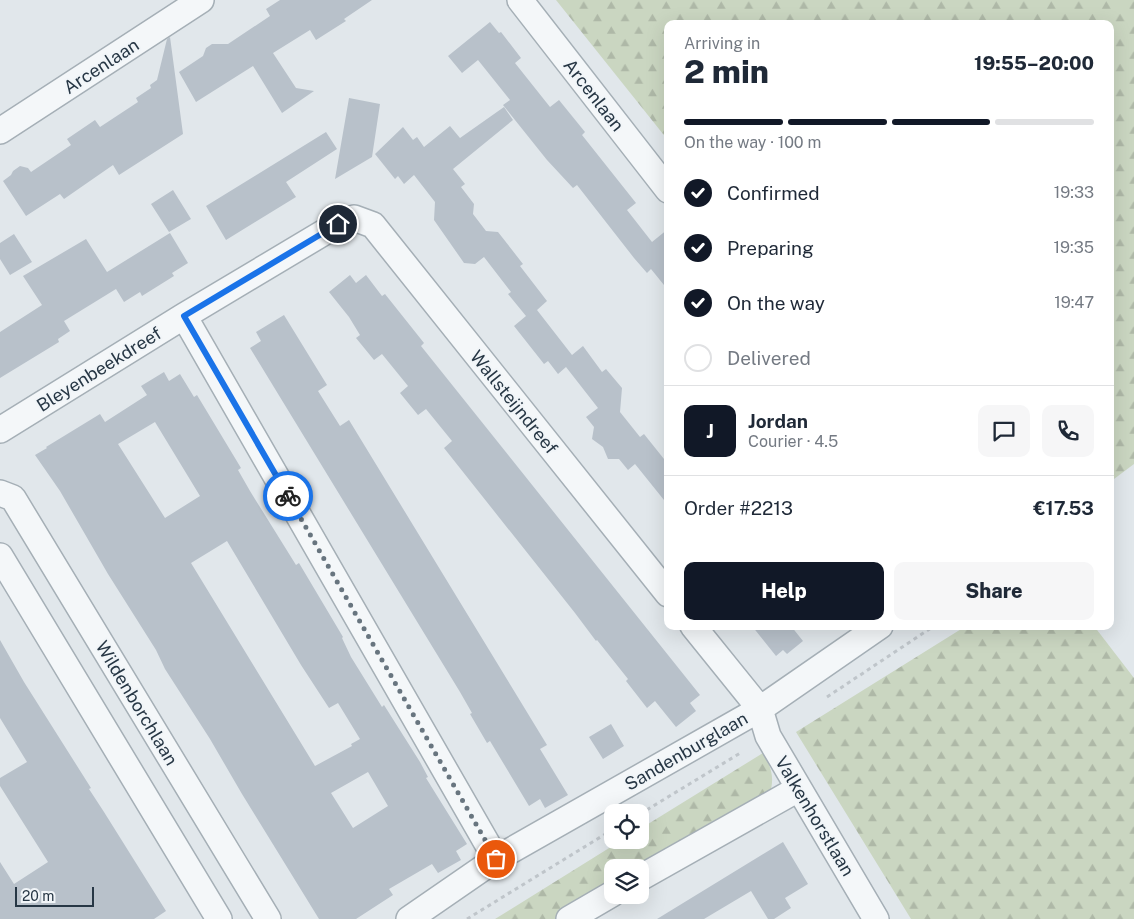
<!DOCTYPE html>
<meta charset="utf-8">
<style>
:root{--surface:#fff;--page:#f6f6f7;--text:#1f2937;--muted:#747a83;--line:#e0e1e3;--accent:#111827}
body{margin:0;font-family:"Public Sans",sans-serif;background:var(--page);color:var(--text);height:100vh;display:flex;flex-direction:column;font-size:19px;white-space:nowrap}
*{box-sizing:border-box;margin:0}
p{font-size:16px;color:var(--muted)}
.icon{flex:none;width:28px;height:28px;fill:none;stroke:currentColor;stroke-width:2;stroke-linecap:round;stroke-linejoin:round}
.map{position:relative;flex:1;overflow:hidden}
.drawer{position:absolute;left:664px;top:20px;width:450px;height:610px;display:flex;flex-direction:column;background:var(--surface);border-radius:10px;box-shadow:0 5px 20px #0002}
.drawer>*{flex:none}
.tools{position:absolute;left:604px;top:804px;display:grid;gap:10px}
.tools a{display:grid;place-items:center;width:45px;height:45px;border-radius:10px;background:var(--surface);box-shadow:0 5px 20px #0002;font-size:25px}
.scale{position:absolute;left:15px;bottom:12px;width:79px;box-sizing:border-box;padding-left:5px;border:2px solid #273745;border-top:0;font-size:14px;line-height:18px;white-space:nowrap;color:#273745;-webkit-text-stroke:4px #f1f5f8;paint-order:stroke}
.pin{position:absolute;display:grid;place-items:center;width:42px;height:42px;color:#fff;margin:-21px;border:2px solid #fff;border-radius:50%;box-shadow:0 1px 5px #0007}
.courier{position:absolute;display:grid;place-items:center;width:50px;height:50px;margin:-25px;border:4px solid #1a73e8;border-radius:50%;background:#fff;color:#222;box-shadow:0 1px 6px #0007}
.head em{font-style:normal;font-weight:800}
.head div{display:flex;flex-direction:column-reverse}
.head{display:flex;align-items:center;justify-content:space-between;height:85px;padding:0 20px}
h1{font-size:32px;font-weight:800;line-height:38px}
.bar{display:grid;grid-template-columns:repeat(4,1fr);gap:8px 5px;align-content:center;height:60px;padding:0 20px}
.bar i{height:6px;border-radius:4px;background:var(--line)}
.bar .current{background:var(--accent)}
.bar p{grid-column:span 4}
.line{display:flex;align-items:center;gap:12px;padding:0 20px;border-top:1px solid var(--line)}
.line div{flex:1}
.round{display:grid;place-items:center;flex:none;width:52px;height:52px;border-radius:10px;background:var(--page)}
ol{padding:0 20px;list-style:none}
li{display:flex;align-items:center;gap:15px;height:55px}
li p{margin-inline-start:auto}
li .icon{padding:5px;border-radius:50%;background:var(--accent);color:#fff;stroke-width:4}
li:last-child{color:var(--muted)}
li i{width:28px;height:28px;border:2px solid var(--line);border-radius:50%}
.primary-button{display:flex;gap:10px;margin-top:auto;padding:10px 20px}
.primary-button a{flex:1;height:58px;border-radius:10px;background:var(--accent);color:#fff;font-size:20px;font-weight:800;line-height:58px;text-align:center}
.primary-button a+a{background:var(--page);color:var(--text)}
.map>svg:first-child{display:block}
.forest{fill:url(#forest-firs)}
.building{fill:#b8c1ca;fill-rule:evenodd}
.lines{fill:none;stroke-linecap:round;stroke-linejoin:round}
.street-casing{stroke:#a5afb6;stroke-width:28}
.path{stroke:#bfc5ca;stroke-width:3;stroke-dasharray:4 4;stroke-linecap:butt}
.street{stroke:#f4f7f9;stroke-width:25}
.done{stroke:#68757f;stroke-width:5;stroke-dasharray:0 9}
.route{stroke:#1a73e8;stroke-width:6}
.labels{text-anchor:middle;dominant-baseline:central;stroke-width:4;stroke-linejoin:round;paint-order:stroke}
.street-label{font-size:18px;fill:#273745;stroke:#f1f5f8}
</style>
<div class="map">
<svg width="1134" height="919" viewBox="0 0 1134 919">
<defs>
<pattern id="forest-firs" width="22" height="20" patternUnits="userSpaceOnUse" patternTransform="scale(1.25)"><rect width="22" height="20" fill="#cad6c1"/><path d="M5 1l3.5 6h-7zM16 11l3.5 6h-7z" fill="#aeb8a7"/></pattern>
</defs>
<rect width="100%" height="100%" fill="#e1e7eb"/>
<path class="forest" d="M556,0H1134V464L1110,482V24H668L667,139Z
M966,626H1094L1134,678V919H911L796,732Z
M763,753C772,768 775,779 769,796L640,868H612V891L567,919H495L622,840H640V829Z"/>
<path class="building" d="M280,0H372L344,19L346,21L316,40L310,30L273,53L296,88L314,91L282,113L253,66L196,102L179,72L203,56L206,48L212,44H228L270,16L266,9Z
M490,22L499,33L501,32L521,58L515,63L550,107L559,100L585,132L582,135L636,203L627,210L652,242L668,229V290L651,269L647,273L634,258L577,185L573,188L547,160L503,105L510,100L478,60L462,73L448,56Z
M170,37L183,134L119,175L113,165L64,199L60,194L26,216L3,181L11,175L13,171L20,166L28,168L31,172L71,145L67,139L95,120L100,127L138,102L136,98L151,88L150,85L157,80L167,39Z
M349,98L380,104L372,157L335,179Z
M504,107L513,120L453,169L465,184L461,187L474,204L473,214L486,231L498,232L523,264L520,266L547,301L537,310L572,355L583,346L602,372L606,369L622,388L620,412L640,437L644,434L668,464V505L635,464L628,470L619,459H608L603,447L592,439L594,427L586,417L598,408L566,367L558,374L548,361L544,364L514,326L526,316L508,294L511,292L484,257L475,264L464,263L434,220L435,202L414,175L404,184L398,176L395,179L375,154L403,127L413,140L417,137L424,147L450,126L460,138Z
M326,132L337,149L286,182L296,197L226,240L206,206Z
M173,190L191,219L169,232L151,204Z
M170,233L188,263L172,273L174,276L142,296L140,292L124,302L116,289L64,321L70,331L58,339L59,342L0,378V332L42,305L23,276L86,239L107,272Z
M14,234L32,262L10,275L0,259V243Z
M350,275L356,283L366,275L382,296L385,294L424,343L421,346L700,695L690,703L696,711L676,727L655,701L647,708L626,681L628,679L597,640L596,641L575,613L444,448L452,441L426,409L418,415L400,393L408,386L382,354L374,360L356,338L360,335L349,317L329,292Z
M284,315L327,385L318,391L340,426L349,420L547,745L540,749L568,795L545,808L540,799L529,806L490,741L487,743L470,714L472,713L460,692L250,348L261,341L256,332Z
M164,372L169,381L180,374L194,397L197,395L241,468L238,470L250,491L296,565L299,563L343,637L342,638L351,657L382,707L384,705L420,762L428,777L426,778L467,844L456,851L461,860L438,873L432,864L389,889L393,895L356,919H319L242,794L210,739L165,669L156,650L108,574L60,491L35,455L47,448L46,447L100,414L105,422L147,395L141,386ZM155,422L200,496L165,518L118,444ZM227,541L301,665L329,708L338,703L360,739L351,744L352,746L315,766L191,563ZM368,772L388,806L353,828L331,793Z
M752,626H791L803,641L787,654L783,650L776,656Z
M0,640L24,682L91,788L89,789L104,812L166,911L154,919H0V862L14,884L48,862L0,786V778L27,762L0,718Z
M611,724L624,746L603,759L589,737Z
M783,842L808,884L785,898L791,908L774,919H768L751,891L704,919H657Z"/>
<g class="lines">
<g class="street-casing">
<path id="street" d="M520,0L668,190
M0,131L201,0
M184,316L496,859
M0,430L184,316L338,224L354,218L373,225L668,594
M0,493L13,498L268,919
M0,556L219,919
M693,626L760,709L768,736L876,919
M640,878L798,789
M409,919L496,859L760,709L880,626
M569,919L612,894"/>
</g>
<path class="path" d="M827,697L934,626
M640,814L742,752
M467,919L612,830"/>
<use href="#street" class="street"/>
</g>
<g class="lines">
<path class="done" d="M288,496L496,859"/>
<path class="route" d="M288,496L184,316L338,224"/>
</g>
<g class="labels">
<g class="street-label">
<text transform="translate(101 66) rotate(-33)">Arcenlaan</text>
<text transform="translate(594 95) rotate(52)">Arcenlaan</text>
<text transform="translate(99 369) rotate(-32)">Bleyenbeekdreef</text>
<text transform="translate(514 402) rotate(51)">Wallsteijndreef</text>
<text transform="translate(137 703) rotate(59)">Wildenborchlaan</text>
<text transform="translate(686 751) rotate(-30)">Sandenburglaan</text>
<text transform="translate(815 816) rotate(59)">Valkenhorstlaan</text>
</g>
</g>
</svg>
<div class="tools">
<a><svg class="icon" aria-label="locate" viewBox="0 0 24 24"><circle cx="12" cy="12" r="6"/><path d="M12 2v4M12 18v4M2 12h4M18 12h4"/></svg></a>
<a><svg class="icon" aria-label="layers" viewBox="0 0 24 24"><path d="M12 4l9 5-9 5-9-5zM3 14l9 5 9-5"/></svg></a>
</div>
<div class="scale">20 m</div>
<div class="pin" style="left:496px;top:859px;background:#ea580c"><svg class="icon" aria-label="bag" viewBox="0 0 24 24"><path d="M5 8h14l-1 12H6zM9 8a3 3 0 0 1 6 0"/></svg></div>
<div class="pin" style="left:338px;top:224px;background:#1f2937"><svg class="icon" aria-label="home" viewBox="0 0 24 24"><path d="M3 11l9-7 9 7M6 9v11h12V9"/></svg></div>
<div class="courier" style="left:288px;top:496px"><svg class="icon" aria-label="bike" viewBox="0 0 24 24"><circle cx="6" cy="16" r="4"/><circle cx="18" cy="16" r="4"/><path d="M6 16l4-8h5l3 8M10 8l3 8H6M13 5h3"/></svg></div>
<section class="drawer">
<div class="head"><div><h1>2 min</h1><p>Arriving in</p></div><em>19:55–20:00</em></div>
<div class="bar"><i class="current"></i><i class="current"></i><i class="current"></i><i></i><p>On the way · 100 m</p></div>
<ol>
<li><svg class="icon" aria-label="check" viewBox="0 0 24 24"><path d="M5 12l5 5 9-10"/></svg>Confirmed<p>19:33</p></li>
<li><svg class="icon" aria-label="check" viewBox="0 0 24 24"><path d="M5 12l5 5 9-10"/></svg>Preparing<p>19:35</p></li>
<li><svg class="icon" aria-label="check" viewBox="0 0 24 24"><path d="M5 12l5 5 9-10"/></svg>On the way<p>19:47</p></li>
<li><i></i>Delivered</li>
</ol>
<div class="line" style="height:90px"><b class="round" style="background:var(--accent);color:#fff">J</b><div><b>Jordan</b><p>Courier · 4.5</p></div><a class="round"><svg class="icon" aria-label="chat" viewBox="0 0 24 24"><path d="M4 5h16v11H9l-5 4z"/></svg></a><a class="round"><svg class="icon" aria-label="phone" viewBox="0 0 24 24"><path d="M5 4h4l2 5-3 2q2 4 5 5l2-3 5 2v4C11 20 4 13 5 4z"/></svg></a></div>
<div class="line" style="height:65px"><div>Order #2213</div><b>€17.53</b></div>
<div class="primary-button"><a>Help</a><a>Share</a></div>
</section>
</div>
